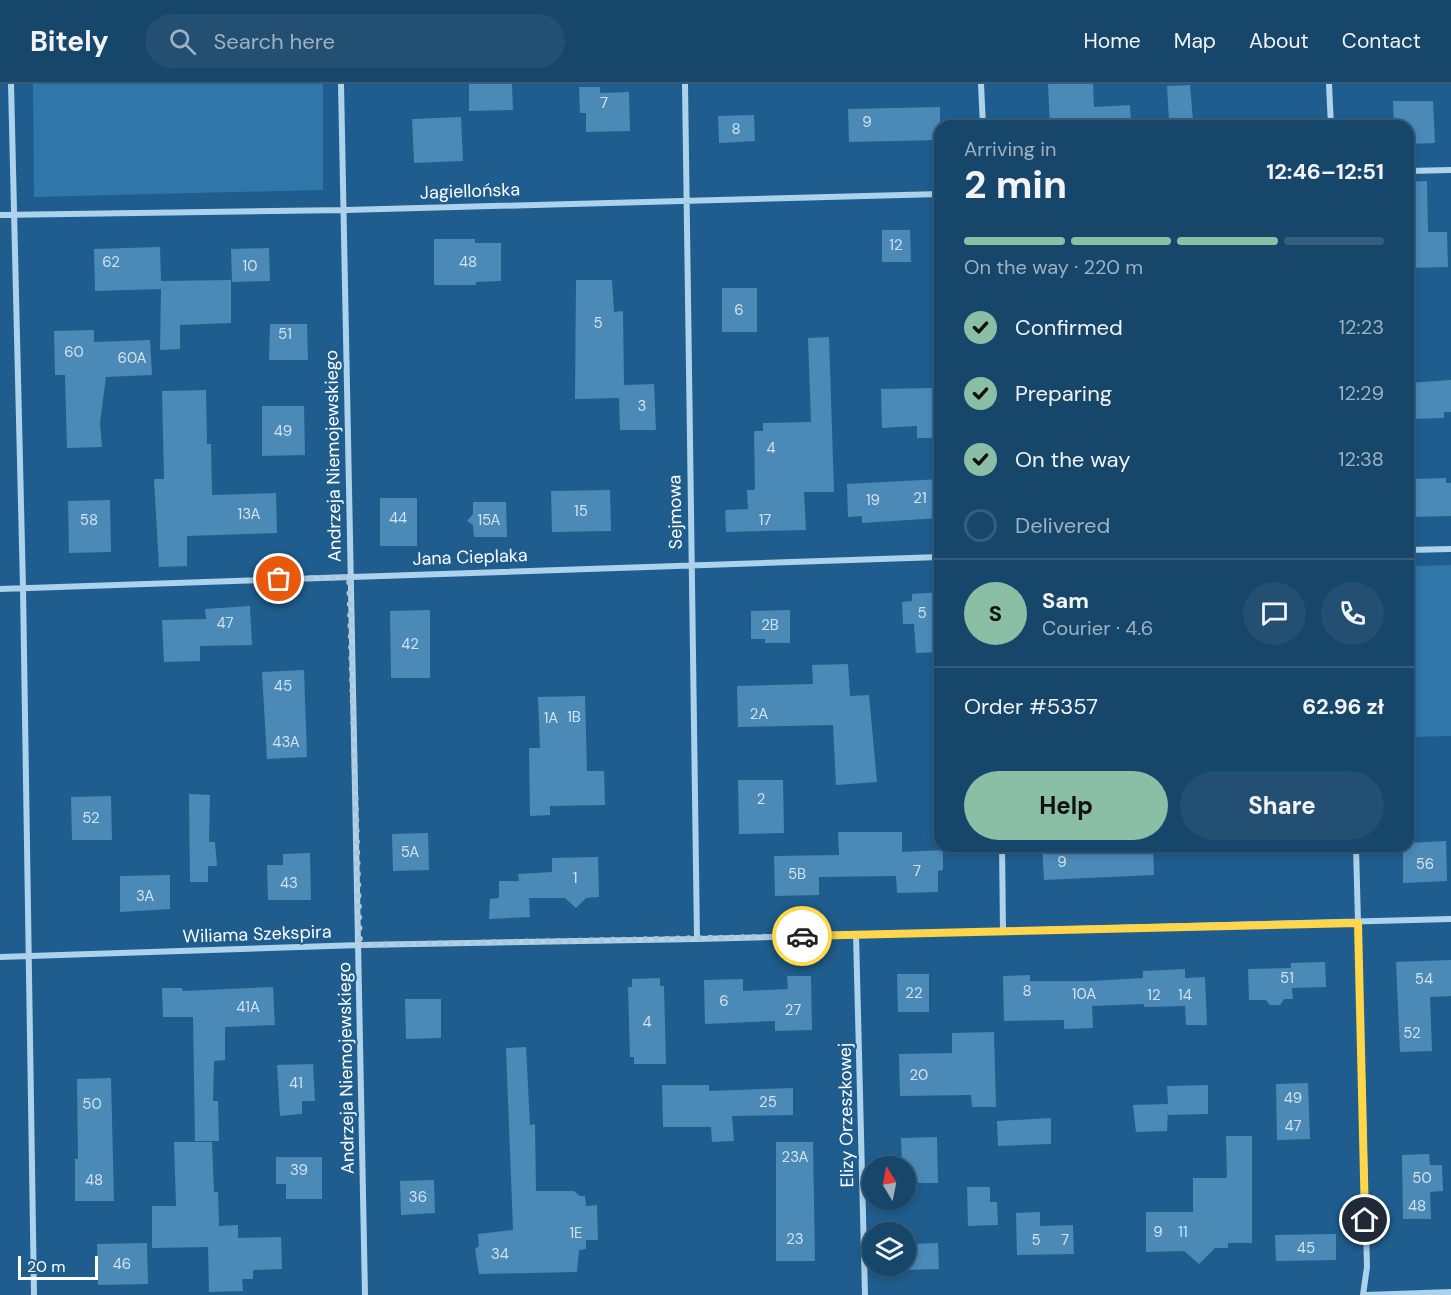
<!DOCTYPE html>
<meta charset="utf-8">
<style>
:root{--surface:#16466a;--page:#235072;--text:#f1f3f6;--muted:#9eb1c1;--line:#355e7e;--accent:#8abfa5}
body{margin:0;font-family:"DM Sans",sans-serif;background:var(--page);color:var(--text);height:100vh;display:flex;flex-direction:column;font-size:22px;white-space:nowrap}
*{box-sizing:border-box;margin:0}
p{font-size:20px;color:var(--muted)}
.icon{flex:none;width:33px;height:33px;fill:none;stroke:currentColor;stroke-width:2;stroke-linecap:round;stroke-linejoin:round}
.map{position:relative;flex:1;overflow:hidden}
.drawer{position:absolute;left:934px;top:36px;width:480px;height:732px;display:flex;flex-direction:column;background:var(--surface);border-radius:18px;box-shadow:0 3px 9px #0003,0 0 0 2px var(--line)}
.drawer>*{flex:none}
.needle{width:39px;rotate:350deg}
.controls{position:absolute;left:862px;top:1072px;display:grid;gap:12px}
.controls a{display:grid;place-items:center;width:54px;height:54px;border-radius:50%;background:var(--surface);box-shadow:0 3px 9px #0003,0 0 0 2px var(--line);font-size:30px}
.scale{position:absolute;left:18px;bottom:15px;width:80px;box-sizing:border-box;padding-left:6px;border:3px solid #fff;border-top:0;font-size:16px;line-height:21px;white-space:nowrap;color:#fff;-webkit-text-stroke:4px #1e5d8d;paint-order:stroke}
.pin{position:absolute;display:grid;place-items:center;width:51px;height:51px;color:#fff;margin:-26px;border:3px solid #fff;border-radius:50%;box-shadow:0 2px 6px #0007}
.courier{position:absolute;display:grid;place-items:center;width:60px;height:60px;margin:-30px;border:4px solid #ffd54a;border-radius:50%;background:#fff;color:#222;box-shadow:0 2px 8px #0007}
.summary em{font-style:normal;font-weight:700}
.summary div{display:flex;flex-direction:column-reverse}
.summary{display:flex;align-items:center;justify-content:space-between;height:102px;padding:0 30px}
h1{font-size:39px;font-weight:700;line-height:45px}
.bar{display:grid;grid-template-columns:repeat(4,1fr);gap:9px 6px;align-content:center;height:72px;padding:0 30px}
.bar i{height:8px;border-radius:4px;background:var(--line)}
.bar .selected{background:var(--accent)}
.bar p{grid-column:span 4}
.line{display:flex;align-items:center;gap:15px;padding:0 30px;border-top:2px solid var(--line)}
.line div{flex:1}
.round{display:grid;place-items:center;flex:none;width:63px;height:63px;border-radius:32px;background:var(--page)}
ol{padding:0 30px;list-style:none}
li{display:flex;align-items:center;gap:18px;height:66px}
li p{margin-inline-start:auto}
li .icon{padding:6px;border-radius:50%;background:var(--accent);color:#111;stroke-width:4}
li:last-child{color:var(--muted)}
li i{width:33px;height:33px;border:3px solid var(--line);border-radius:50%}
.button{display:flex;gap:12px;margin-top:auto;padding:12px 30px}
.button a{flex:1;height:69px;border-radius:36px;background:var(--accent);color:#111;font-size:24px;font-weight:700;line-height:69px;text-align:center}
.button a+a{background:var(--page);color:var(--text)}
header{display:flex;align-items:center;gap:36px;box-sizing:border-box;height:84px;padding:0 30px;background:var(--surface);border-bottom:2px solid var(--line)}
header strong{font-size:28px}
nav{display:flex;gap:33px;margin-inline-start:auto;font-size:21px}
.search{width:420px;height:54px;background:var(--page);display:flex;align-items:center;gap:15px;box-sizing:border-box;padding:0 21px;border-radius:33px;color:var(--muted);font-size:22px}
.map>svg:first-child{display:block}
.green{fill:#2f76a9}
.building{fill:#4b89b7}
.lines{fill:none;stroke-linecap:round;stroke-linejoin:round}
.street{stroke:#acd2ec;stroke-width:6}
.done{stroke:#b0c6d7;stroke-width:6;stroke-dasharray:0 10.8}
.route{stroke:#ffd54a;stroke-width:8}
.labels{text-anchor:middle;dominant-baseline:central;stroke-width:4.5;stroke-linejoin:round;paint-order:stroke}
.number-label{font-size:15px;fill:#d2e2ed}
.street-label{font-size:18px;fill:#fff;stroke:#1e5d8d}
</style>
<header>
<strong>Bitely</strong>
<div class="search"><svg class="icon" aria-label="search" viewBox="0 0 24 24"><circle cx="10" cy="10" r="6"/><path d="M15 15l6 6"/></svg>Search here</div>
<nav><a>Home</a><a>Map</a><a>About</a><a>Contact</a></nav>
</header>
<div class="map">
<svg width="1451" height="1211" viewBox="0 0 1451 1211">
<rect width="100%" height="100%" fill="#1e5d8d"/>
<path class="green" d="M33,0H323V106L34,113Z
M1451,481V652L1409,653V482Z"/>
<path class="building" d="M469,0H512L513,26L469,27Z
M1048,0H1093L1094,23L1130,21L1131,42H1050Z
M1190,1L1193,36L1169,37L1167,2Z
M579,3H600V9L629,8L630,47L586,48V29H580Z
M1393,17H1433L1435,59L1408,60V42H1394Z
M940,23V56L849,58L848,25Z
M754,31L755,57L719,59L718,32Z
M461,33L463,77L414,79L412,35Z
M1427,97L1428,148H1447L1448,183L1408,184V98Z
M882,146H910L911,178H882Z
M434,155H475V159H501V197L476,198V201H434Z
M160,163L161,197L231,196V239L180,241V265L160,266L161,205L95,207L94,165Z
M269,164L270,197L232,198L231,165Z
M576,196H612L614,228L623,227L624,301L654,300L656,346H620L619,314L575,315Z
M722,204H757V248H722Z
M270,240H307L308,276H269Z
M94,246V258L150,256L152,291L106,293L100,339L102,363L67,364L65,291H55L54,247Z
M829,253L834,408H804L806,446L726,448L725,426L748,425L747,406H755L754,347H763V339L811,338L808,254Z
M1451,296V328H1444V334L1412,335V329H1408V299Z
M934,304V324L940,323V354H917V342L882,344L881,305Z
M206,306L207,360H211L212,411L276,409L277,449L187,452V482L159,483L154,395H164L162,307Z
M262,322H304L305,371L262,372Z
M1446,394V399H1451V432L1408,433V400H1414V395Z
M940,395V434L862,439V432L848,433L847,400Z
M610,406L611,447L552,448L551,407Z
M380,414H417V462H380Z
M110,416L111,468L69,469L68,417Z
M473,418H506L507,453H474L473,441L467,437L473,430Z
M940,508V568L916,569L914,540H903L902,518L912,517V510Z
M250,522L252,561L200,562V577L164,578L162,536L206,535L205,525Z
M430,526V594H391L390,527Z
M790,526V559H765V555H751V527Z
M848,580L850,612L869,611L877,698L836,701L833,641L738,643L737,602L813,600L812,581Z
M304,586L307,673L267,675L262,588Z
M585,612L587,687H604L605,721L550,722V731L530,732L529,664H540L538,613Z
M738,696H783L784,749L739,750Z
M189,710L210,711L209,758H215L217,782H208V798H190Z
M111,712L112,756H72L71,713Z
M838,748H902V768L943,766V786L938,787V808L897,809L896,792L819,793V811L775,812L774,772L839,771Z
M428,749L429,786L393,787L392,750Z
M1446,757L1447,797L1403,799V762H1408V759Z
M1042,762H1153L1154,791L1044,796Z
M310,769L311,816H268L267,781H283V770Z
M598,773L599,813L586,814L576,824L565,814H529L530,833L489,835L490,815L499,814V797H519L518,790L552,788V774Z
M170,791V825L120,828V792Z
M1451,876V912L1430,913L1432,967L1400,968L1396,878Z
M1325,878L1326,903L1292,904L1293,915H1284L1280,921H1270L1266,916H1249L1248,885L1291,884V879Z
M1185,885V894L1205,893L1207,941H1186L1185,922L1144,923V920L1092,922L1093,944L1064,945V936L1004,937L1003,892L1030,891V897H1092L1143,894V887Z
M897,890H929V928H898Z
M787,892H811L812,946L775,947V937L705,940L704,896L743,895V907L788,905Z
M660,894V902H664L666,980H634V973H630L628,903H632V895Z
M273,903L275,941L225,943V976L214,977L213,1017H218L219,1057H195L193,933H163L162,904H182L183,907Z
M405,915H441V954L406,955Z
M994,948L996,1023H972L971,1011L900,1012L899,970L952,969V949Z
M526,963L530,1041L535,1040L536,1107H574L580,1112H585L586,1122L597,1121L598,1156H586V1165L579,1166L577,1188L479,1190L475,1165L479,1162L478,1150L513,1146L506,964Z
M313,980L315,1017H302V1030L280,1032L277,981Z
M111,994L114,1117H75V1075H78L77,995Z
M1308,999L1310,1055L1277,1056L1276,1000Z
M662,1001H709V1007L793,1004V1031L732,1032L734,1057L712,1058L711,1043H663Z
M1208,1001V1030L1168,1031V1025L1167,1047L1136,1048L1133,1021L1168,1020L1167,1002Z
M1051,1034V1060L998,1062L997,1037Z
M1226,1052H1252V1159H1228V1164H1215L1199,1180L1184,1167L1146,1168V1128H1193V1094H1227Z
M937,1053L938,1099H906V1083H902L901,1054Z
M174,1058H212L214,1108H218L219,1142L238,1141V1154L281,1153L282,1185L253,1186V1195H242L243,1207L209,1208L208,1163L152,1164V1122H176Z
M776,1058H813L815,1177H776Z
M1429,1070L1430,1081H1442L1443,1107L1430,1108L1431,1135H1403L1402,1071Z
M276,1073H322V1115H286V1100H276Z
M434,1096L435,1129L401,1131L400,1097Z
M967,1103H990V1118H997L998,1141L968,1142Z
M1040,1128V1142L1073,1141L1074,1170L1017,1171L1016,1129Z
M1336,1150V1176L1276,1177L1275,1151Z
M147,1159L148,1200L98,1201L97,1160Z
M938,1159L939,1185L906,1186V1160Z"/>
<g class="lines">
<path class="street" d="M11,0L23,504L34,1211
M341,0L365,1211
M685,0L697,855
M981,0L983,42
M1329,0L1331,42
M1408,87L1451,86
M0,131L346,126L940,110
M1408,466L1451,465
M0,505L940,473
M1002,762L1003,847
M1356,762L1367,1183L1363,1211
M856,850L865,1211
M0,873L360,861L697,855L1451,835
M1366,1211L1451,1208"/>
</g>
<g class="lines">
<path class="done" d="M279,495L349,493L360,861L802,852"/>
<path class="route" d="M802,852L1358,839L1365,1136"/>
</g>
<g class="labels">
<g class="number-label">
<text x="604" y="19">7</text>
<text x="867" y="38">9</text>
<text x="736" y="45">8</text>
<text x="896" y="161">12</text>
<text x="111" y="178">62</text>
<text x="468" y="178">48</text>
<text x="250" y="182">10</text>
<text x="739" y="226">6</text>
<text x="598" y="239">5</text>
<text x="285" y="250">51</text>
<text x="74" y="268">60</text>
<text x="132" y="274">60A</text>
<text x="642" y="322">3</text>
<text x="283" y="347">49</text>
<text x="771" y="364">4</text>
<text x="920" y="414">21</text>
<text x="873" y="416">19</text>
<text x="581" y="427">15</text>
<text x="249" y="430">13A</text>
<text x="398" y="434">44</text>
<text x="89" y="436">58</text>
<text x="489" y="436">15A</text>
<text x="765" y="436">17</text>
<text x="922" y="529">5</text>
<text x="225" y="539">47</text>
<text x="770" y="541">2B</text>
<text x="410" y="560">42</text>
<text x="283" y="602">45</text>
<text x="759" y="630">2A</text>
<text x="574" y="633">1B</text>
<text x="551" y="634">1A</text>
<text x="286" y="658">43A</text>
<text x="761" y="715">2</text>
<text x="91" y="734">52</text>
<text x="410" y="768">5A</text>
<text x="1062" y="778">9</text>
<text x="1425" y="780">56</text>
<text x="917" y="787">7</text>
<text x="797" y="790">5B</text>
<text x="575" y="794">1</text>
<text x="289" y="799">43</text>
<text x="145" y="812">3A</text>
<text x="1287" y="894">51</text>
<text x="1424" y="895">54</text>
<text x="1027" y="907">8</text>
<text x="914" y="909">22</text>
<text x="1084" y="910">10A</text>
<text x="1154" y="911">12</text>
<text x="1185" y="911">14</text>
<text x="724" y="917">6</text>
<text x="248" y="923">41A</text>
<text x="793" y="926">27</text>
<text x="647" y="938">4</text>
<text x="1412" y="949">52</text>
<text x="919" y="991">20</text>
<text x="296" y="999">41</text>
<text x="1293" y="1014">49</text>
<text x="768" y="1018">25</text>
<text x="92" y="1020">50</text>
<text x="1293" y="1042">47</text>
<text x="795" y="1073">23A</text>
<text x="299" y="1086">39</text>
<text x="1422" y="1094">50</text>
<text x="94" y="1096">48</text>
<text x="418" y="1113">36</text>
<text x="1417" y="1122">48</text>
<text x="1158" y="1148">9</text>
<text x="1183" y="1148">11</text>
<text x="576" y="1149">1E</text>
<text x="795" y="1155">23</text>
<text x="1036" y="1156">5</text>
<text x="1065" y="1156">7</text>
<text x="1306" y="1164">45</text>
<text x="500" y="1170">34</text>
<text x="122" y="1180">46</text>
</g>
<g class="street-label">
<text transform="translate(470 107) rotate(-2)">Jagiellońska</text>
<text transform="translate(333 372) rotate(-91)">Andrzeja Niemojewskiego</text>
<text transform="translate(675 428) rotate(-91)">Sejmowa</text>
<text transform="translate(470 473) rotate(-2)">Jana Cieplaka</text>
<text transform="translate(257 850) rotate(-2)">Wiliama Szekspira</text>
<text transform="translate(346 984) rotate(-91)">Andrzeja Niemojewskiego</text>
<text transform="translate(846 1031) rotate(-91)">Elizy Orzeszkowej</text>
</g>
</g>
</svg>
<div class="controls">
<a><svg class="needle" viewBox="-14 -14 28 28"><path d="M0-13l5 13h-10z" fill="#e53935"/><path d="M0 13l5-13h-10z" fill="#9eb1c1"/></svg></a>
<a><svg class="icon" aria-label="layers" viewBox="0 0 24 24"><path d="M12 4l9 5-9 5-9-5zM3 14l9 5 9-5"/></svg></a>
</div>
<div class="scale">20 m</div>
<div class="pin" style="left:279px;top:495px;background:#ea580c"><svg class="icon" aria-label="bag" viewBox="0 0 24 24"><path d="M5 8h14l-1 12H6zM9 8a3 3 0 0 1 6 0"/></svg></div>
<div class="pin" style="left:1365px;top:1136px;background:#1f2937"><svg class="icon" aria-label="home" viewBox="0 0 24 24"><path d="M3 11l9-7 9 7M6 9v11h12V9"/></svg></div>
<div class="courier" style="left:802px;top:852px"><svg class="icon" aria-label="car" viewBox="0 0 24 24"><path d="M5 17H2v-5l4-1 3-4h7l3 4 3 1v5h-3M9 17h6M6 11h13"/><circle cx="7" cy="17" r="2"/><circle cx="17" cy="17" r="2"/></svg></div>
<section class="drawer">
<div class="summary"><div><h1>2 min</h1><p>Arriving in</p></div><em>12:46–12:51</em></div>
<div class="bar"><i class="selected"></i><i class="selected"></i><i class="selected"></i><i></i><p>On the way · 220 m</p></div>
<ol>
<li><svg class="icon" aria-label="check" viewBox="0 0 24 24"><path d="M5 12l5 5 9-10"/></svg>Confirmed<p>12:23</p></li>
<li><svg class="icon" aria-label="check" viewBox="0 0 24 24"><path d="M5 12l5 5 9-10"/></svg>Preparing<p>12:29</p></li>
<li><svg class="icon" aria-label="check" viewBox="0 0 24 24"><path d="M5 12l5 5 9-10"/></svg>On the way<p>12:38</p></li>
<li><i></i>Delivered</li>
</ol>
<div class="line" style="height:108px"><b class="round" style="background:var(--accent);color:#111">S</b><div><b>Sam</b><p>Courier · 4.6</p></div><a class="round"><svg class="icon" aria-label="chat" viewBox="0 0 24 24"><path d="M4 5h16v11H9l-5 4z"/></svg></a><a class="round"><svg class="icon" aria-label="phone" viewBox="0 0 24 24"><path d="M5 4h4l2 5-3 2q2 4 5 5l2-3 5 2v4C11 20 4 13 5 4z"/></svg></a></div>
<div class="line" style="height:78px"><div>Order #5357</div><b>62.96 zł</b></div>
<div class="button"><a>Help</a><a>Share</a></div>
</section>
</div>
